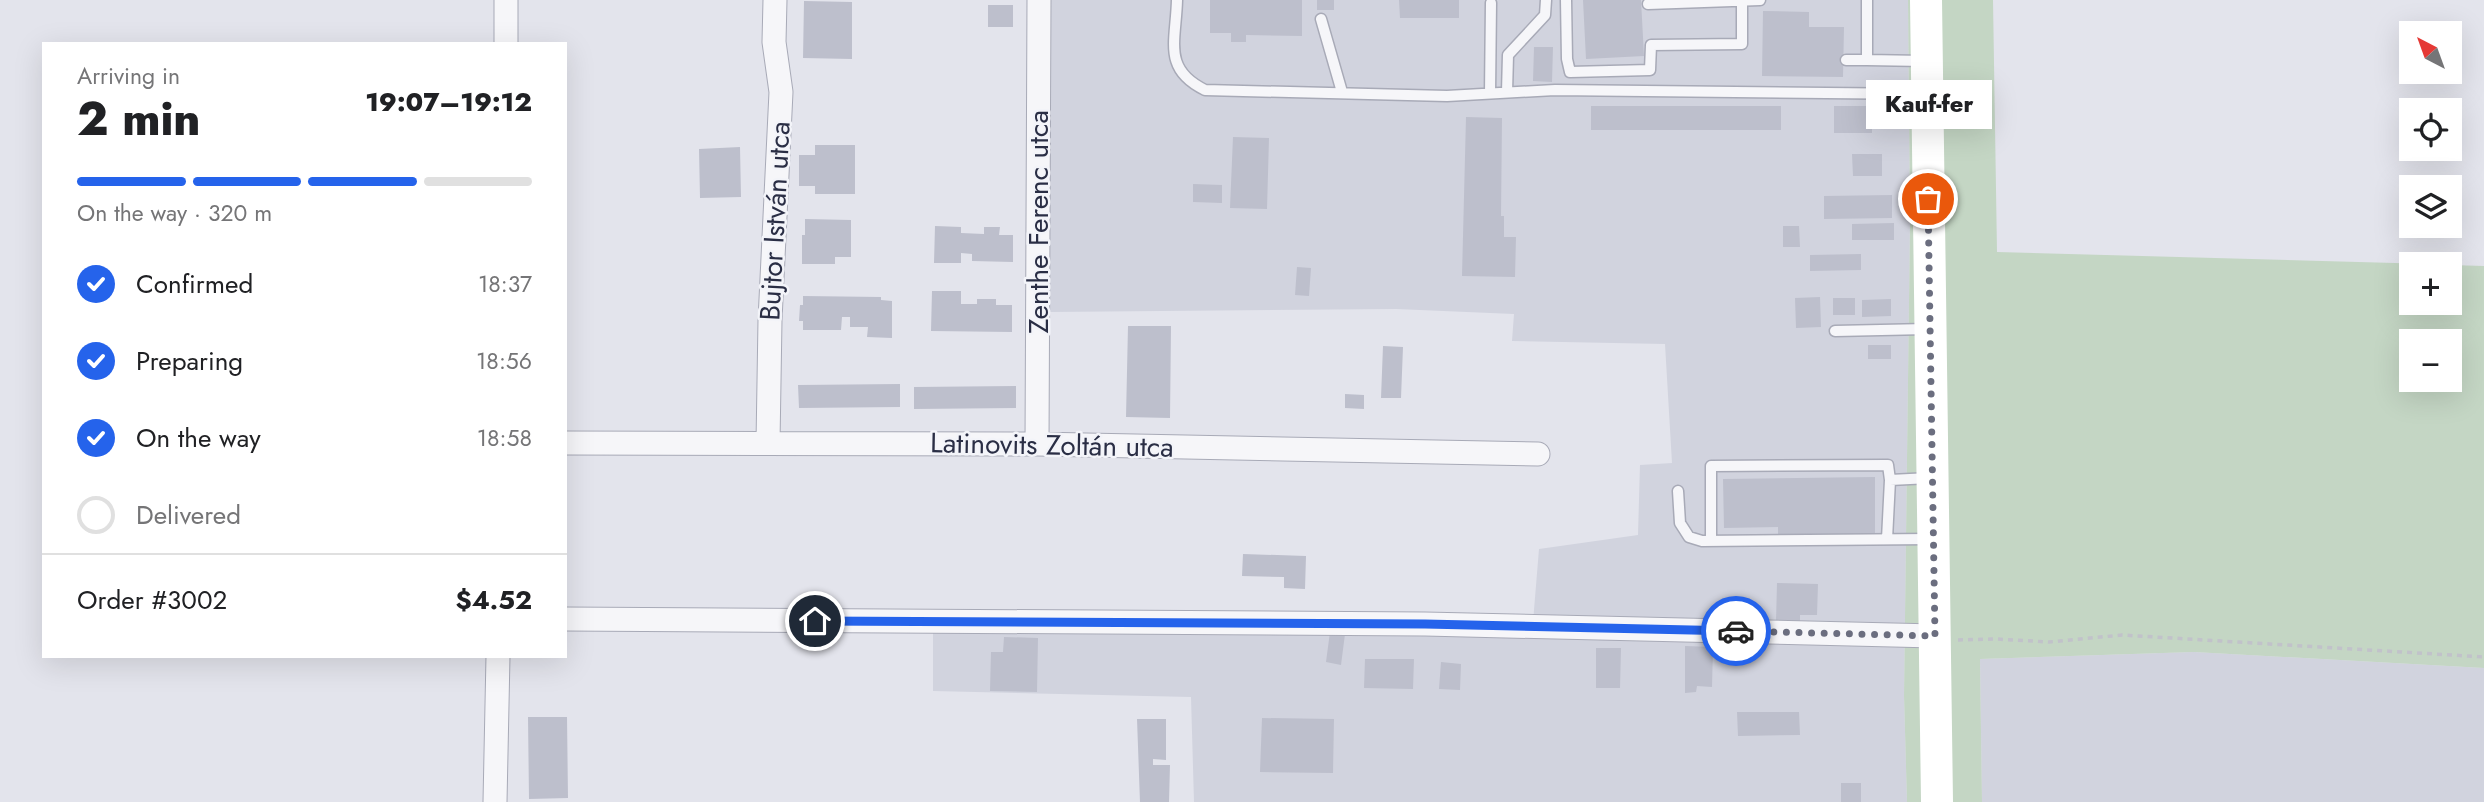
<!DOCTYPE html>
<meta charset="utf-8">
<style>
:root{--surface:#fff;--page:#f2f2f2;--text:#202124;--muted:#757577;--line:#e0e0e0;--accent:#2563eb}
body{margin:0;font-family:Jost,sans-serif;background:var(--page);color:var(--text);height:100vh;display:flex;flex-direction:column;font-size:26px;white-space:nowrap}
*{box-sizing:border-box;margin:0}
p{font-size:23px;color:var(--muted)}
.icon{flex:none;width:38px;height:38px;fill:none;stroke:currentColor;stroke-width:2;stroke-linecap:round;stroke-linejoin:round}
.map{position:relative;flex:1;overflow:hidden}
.details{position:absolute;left:42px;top:42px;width:525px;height:616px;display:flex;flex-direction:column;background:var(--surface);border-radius:0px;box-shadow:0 7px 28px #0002}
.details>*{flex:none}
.needle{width:46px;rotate:319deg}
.tools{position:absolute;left:2399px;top:21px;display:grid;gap:14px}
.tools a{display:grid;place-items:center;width:63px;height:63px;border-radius:0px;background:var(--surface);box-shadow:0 7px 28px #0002;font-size:35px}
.pin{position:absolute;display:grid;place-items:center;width:60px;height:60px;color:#fff;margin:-30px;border:4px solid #fff;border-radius:50%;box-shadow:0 2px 7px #0007}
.courier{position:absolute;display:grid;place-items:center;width:70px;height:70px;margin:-35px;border:5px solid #2563eb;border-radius:50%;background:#fff;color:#222;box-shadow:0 2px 9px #0007}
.bubble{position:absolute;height:49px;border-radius:0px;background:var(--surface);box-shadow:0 7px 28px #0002;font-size:23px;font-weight:800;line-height:49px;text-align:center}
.overview em{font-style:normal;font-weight:800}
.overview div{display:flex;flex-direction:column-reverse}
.overview{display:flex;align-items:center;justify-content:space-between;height:119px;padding:0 35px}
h1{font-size:46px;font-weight:800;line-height:52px}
.bar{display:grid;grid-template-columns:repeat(4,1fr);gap:10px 7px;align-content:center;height:84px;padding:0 35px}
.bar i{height:9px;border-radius:5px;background:var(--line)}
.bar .active{background:var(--accent)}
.bar p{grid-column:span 4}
.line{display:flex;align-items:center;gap:18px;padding:0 35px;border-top:2px solid var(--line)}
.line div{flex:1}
ol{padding:0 35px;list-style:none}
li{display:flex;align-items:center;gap:21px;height:77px}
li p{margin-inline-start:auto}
li .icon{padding:7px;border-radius:50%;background:var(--accent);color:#fff;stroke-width:4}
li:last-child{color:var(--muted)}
li i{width:38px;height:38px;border:4px solid var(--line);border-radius:50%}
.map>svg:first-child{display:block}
.built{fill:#d1d3de}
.green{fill:#c4d6c4;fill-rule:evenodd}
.building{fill:#bdbfcc}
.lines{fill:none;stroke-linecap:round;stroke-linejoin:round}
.service-casing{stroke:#a8aab7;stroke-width:13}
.minor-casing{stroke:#a8aab7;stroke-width:25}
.path{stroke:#c1c2ca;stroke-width:3.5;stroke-dasharray:5 5;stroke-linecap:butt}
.service{stroke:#f6f6f9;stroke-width:10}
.minor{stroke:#f6f6f9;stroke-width:23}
.secondary{stroke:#fff;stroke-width:32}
.done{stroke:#6b6e7f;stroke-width:7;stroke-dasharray:0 12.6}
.route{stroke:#2563eb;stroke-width:9}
.labels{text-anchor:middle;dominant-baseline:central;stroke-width:5;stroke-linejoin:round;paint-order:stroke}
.street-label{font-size:28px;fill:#2a2e45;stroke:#f3f4f9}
</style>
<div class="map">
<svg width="2484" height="802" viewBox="0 0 2484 802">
<rect width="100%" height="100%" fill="#e3e4ec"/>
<path class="built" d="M1048,0H1908L1910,222L1904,696L1907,802H1194L1191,697L933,691V611L1533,622L1539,549L1638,535L1640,465L1672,463L1665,344L1512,341L1514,314L1396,309L1050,312Z
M2194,652L2484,668V802H1982L1980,659Z"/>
<path class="green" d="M1908,0H1993L1997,252L2431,264H2412V303H2450V265L2484,266V668L2194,652L1980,659L1982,802H1907L1904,696L1910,222ZM2412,341H2450V380H2412Z"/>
<path class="building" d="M1210,0H1302V36L1246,35V42H1231V33H1210Z
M1317,0H1334V10H1317Z
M1399,0H1459V18H1400Z
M1583,0H1641L1644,56L1586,59Z
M804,1L852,2V59L803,58Z
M988,5H1013V27H988Z
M1763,11L1809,12V27H1844L1843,77L1762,76Z
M1534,47H1553L1552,82L1533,81Z
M1591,106H1781V130H1591Z
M1834,106H1872V133H1834Z
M1466,117L1502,118L1501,216H1504V237H1516L1515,277L1462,276Z
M1233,137L1269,138L1267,209L1230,208Z
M815,145H855V194H815V186H799V155H815Z
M740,147L741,197L700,198L699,149Z
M1852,154H1882V176H1853Z
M1193,184L1222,185V203L1193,202Z
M1892,195V218L1824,219V196Z
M805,219L851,220V257H835V264H802V235H805Z
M1894,223V240H1852V224Z
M935,226L961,227V233L984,234V227H1000L999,235H1013V262L972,261V254L961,253V263H934Z
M1783,226H1799L1800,247H1783Z
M1861,254V270L1810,271V255Z
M1297,267L1311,268L1309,296L1295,295Z
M932,291H961V304H977V299H996V305H1012V332L931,331Z
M803,296L881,297V300L892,301V338L867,337L868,327H850V317H842L841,330H803V321H799L800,305H803Z
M1820,297L1821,327L1796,328L1795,298Z
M1833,298H1855V315H1833Z
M1891,299V316L1862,317V300Z
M1128,326H1171L1170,418L1126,417Z
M1868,345H1891V359H1868Z
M1383,346L1403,347L1401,398H1381Z
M900,384V407L799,408L798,385Z
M1016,386V408L914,409V387Z
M1345,394L1364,395V409L1345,408Z
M1875,477V539L1778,540V527L1724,528L1723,479Z
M1243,554L1306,556L1305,589L1284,588V577L1242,576Z
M1777,583L1818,584L1817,615H1800V621H1776Z
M1330,632L1345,634L1341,665L1326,662Z
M1004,637L1038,638L1037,692L990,691L991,652H1003Z
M1685,646L1713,647L1712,687L1697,686L1696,692L1685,693Z
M1596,648H1621L1620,688H1596Z
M1365,659H1414L1413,689L1364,688Z
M1441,662L1461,664L1460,690L1439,689Z
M1737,712H1799L1800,735L1738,736Z
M528,717H567L568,798L529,799Z
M1262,718L1334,719L1333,773L1260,772Z
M1137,719H1166V760L1153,759V765H1170L1169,802H1140Z
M1841,783H1861V802H1841Z"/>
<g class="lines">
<g class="service-casing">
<path id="service" d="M1177,0C1176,41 1162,69 1205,90L1447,96L1555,90L1923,94
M1566,0L1567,59L1570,72L1650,70L1651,45L1742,44V0
M1867,0V60L1924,61
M1648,4L1760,0
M1321,19L1342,92
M1846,60H1867
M1507,92L1508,55L1545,15L1546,0
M1490,93L1491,3
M1835,331L1927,329
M1890,480L1930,478
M1678,491L1680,523L1689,537L1702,541L1931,539
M1711,541V466L1888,465L1890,480L1887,539"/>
</g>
<g class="minor-casing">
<path id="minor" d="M506,44V0
M565,443L1037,444L1538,454
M768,443L770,320L781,92L774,42L775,0
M1037,444L1039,0
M565,619L1425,624L1935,636
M495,802L498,656"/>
</g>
<path class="path" d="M1958,640L1996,639L2049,642L2122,635L2484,657"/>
<use href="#service" class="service"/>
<use href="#minor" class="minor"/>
<path class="secondary" d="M1926,0L1937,802"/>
</g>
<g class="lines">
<path class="done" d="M1736,631L1935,636L1928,199"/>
<path class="route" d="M815,621L1425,624L1736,631"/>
</g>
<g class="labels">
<g class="street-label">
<text transform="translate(775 221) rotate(-87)">Bujtor István utca</text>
<text transform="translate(1038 222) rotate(-90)">Zenthe Ferenc utca</text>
<text transform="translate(1052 445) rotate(1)">Latinovits Zoltán utca</text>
</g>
</g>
</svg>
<div class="tools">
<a><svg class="needle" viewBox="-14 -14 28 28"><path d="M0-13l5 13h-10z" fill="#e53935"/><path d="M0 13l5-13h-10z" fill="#757577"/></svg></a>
<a><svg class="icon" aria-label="locate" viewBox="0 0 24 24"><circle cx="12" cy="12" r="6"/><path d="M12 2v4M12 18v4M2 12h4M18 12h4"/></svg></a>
<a><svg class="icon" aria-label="layers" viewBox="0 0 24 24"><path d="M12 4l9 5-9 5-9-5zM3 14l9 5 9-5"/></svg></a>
<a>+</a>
<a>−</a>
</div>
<div class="pin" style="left:1928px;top:199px;background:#ea580c"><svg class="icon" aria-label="bag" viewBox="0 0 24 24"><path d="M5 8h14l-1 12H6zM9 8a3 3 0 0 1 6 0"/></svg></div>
<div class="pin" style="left:815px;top:621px;background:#1f2937"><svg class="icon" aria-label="home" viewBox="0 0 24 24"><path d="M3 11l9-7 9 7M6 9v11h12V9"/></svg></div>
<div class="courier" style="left:1736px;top:631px"><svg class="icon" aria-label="car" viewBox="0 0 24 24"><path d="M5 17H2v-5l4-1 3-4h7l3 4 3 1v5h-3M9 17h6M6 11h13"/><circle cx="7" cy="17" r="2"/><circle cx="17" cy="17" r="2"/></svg></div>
<div class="bubble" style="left:1866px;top:80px;width:126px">Kauf-fer</div>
<section class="details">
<div class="overview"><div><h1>2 min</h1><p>Arriving in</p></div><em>19:07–19:12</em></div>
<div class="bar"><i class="active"></i><i class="active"></i><i class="active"></i><i></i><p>On the way · 320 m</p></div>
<ol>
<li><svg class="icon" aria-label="check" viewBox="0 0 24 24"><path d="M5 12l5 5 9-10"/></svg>Confirmed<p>18:37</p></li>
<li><svg class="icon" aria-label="check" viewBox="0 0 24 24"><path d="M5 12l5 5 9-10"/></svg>Preparing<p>18:56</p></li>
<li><svg class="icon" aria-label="check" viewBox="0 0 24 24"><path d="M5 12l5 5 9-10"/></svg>On the way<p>18:58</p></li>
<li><i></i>Delivered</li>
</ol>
<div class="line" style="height:91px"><div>Order #3002</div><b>$4.52</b></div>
</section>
</div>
